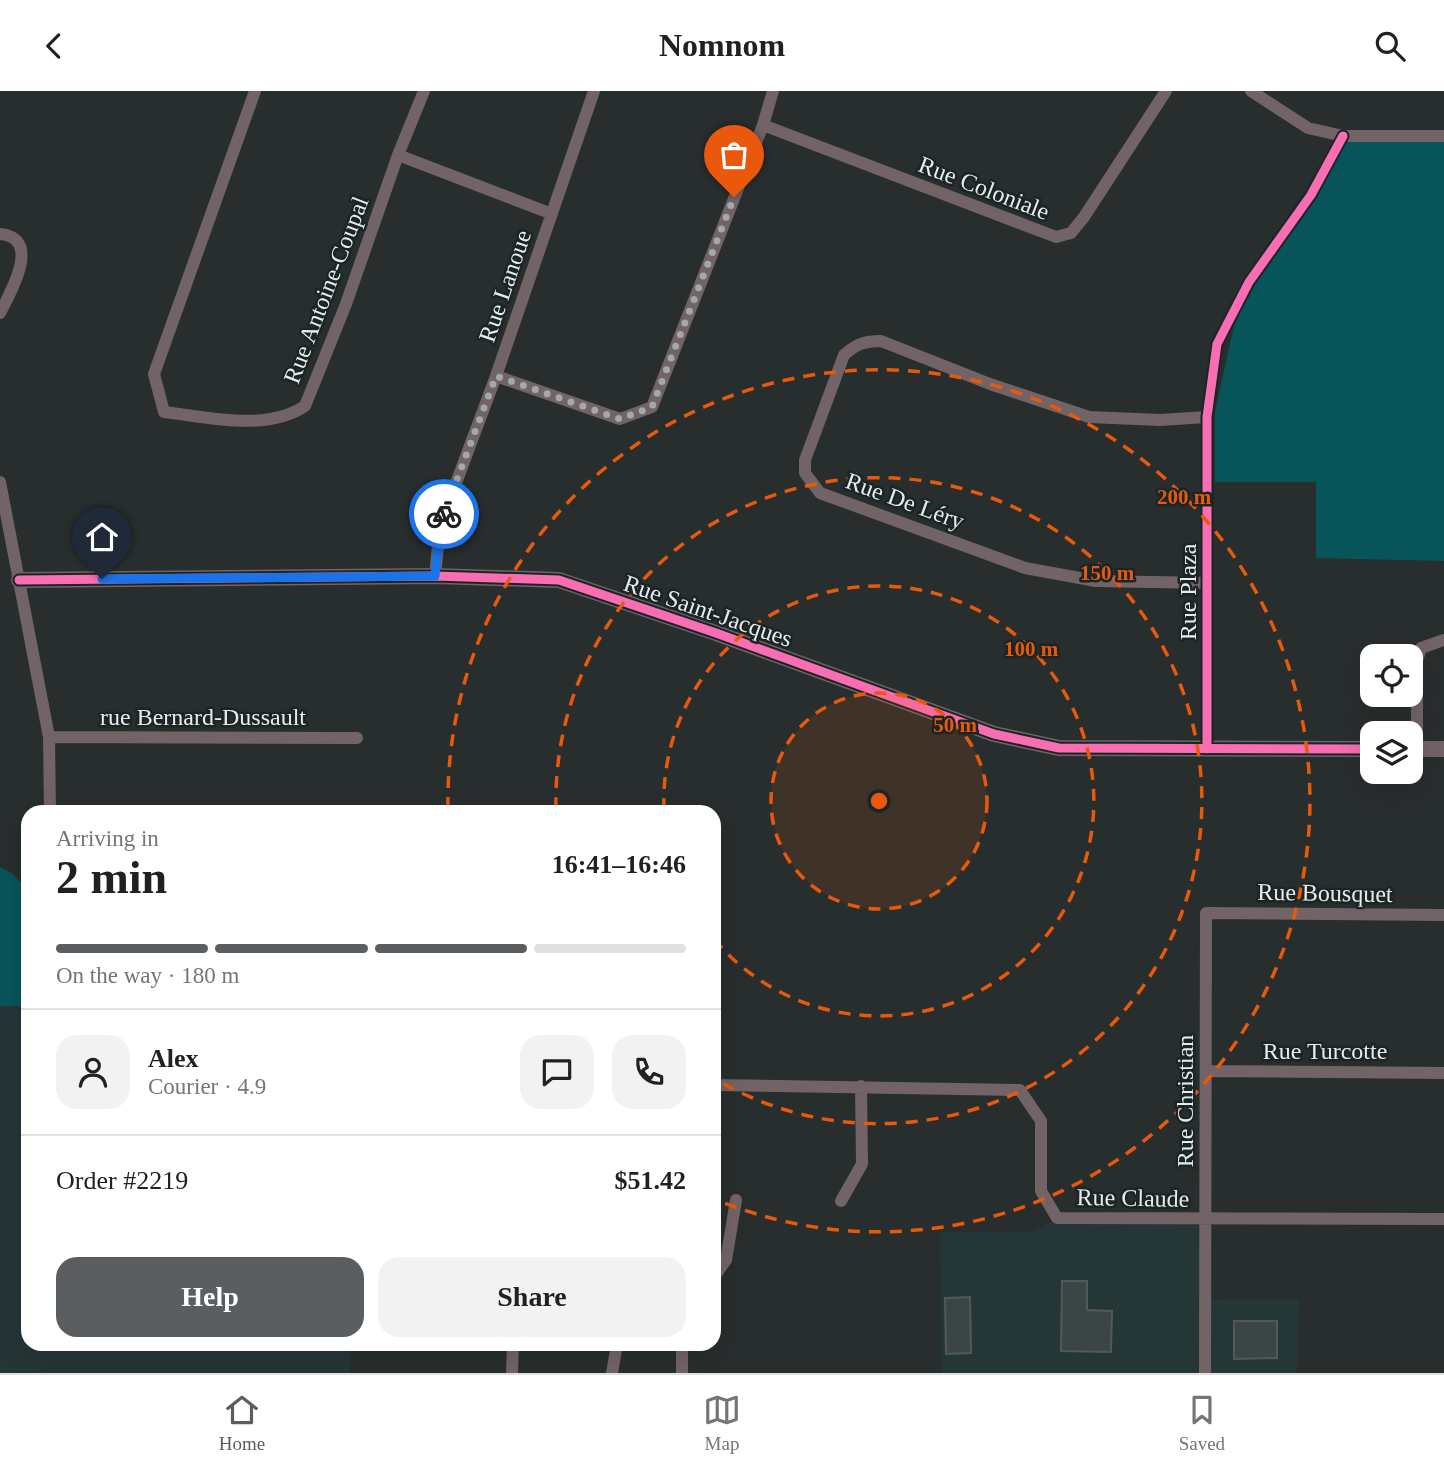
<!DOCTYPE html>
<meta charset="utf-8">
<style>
:root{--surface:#fff;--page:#f2f2f2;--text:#202124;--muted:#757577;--line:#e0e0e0;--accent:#5b5e60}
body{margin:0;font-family:Georgia,serif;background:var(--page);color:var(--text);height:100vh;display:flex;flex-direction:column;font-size:26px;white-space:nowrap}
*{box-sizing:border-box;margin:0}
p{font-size:23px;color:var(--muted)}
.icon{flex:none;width:38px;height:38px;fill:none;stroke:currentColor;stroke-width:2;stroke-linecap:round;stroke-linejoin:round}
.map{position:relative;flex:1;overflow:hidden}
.side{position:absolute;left:21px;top:714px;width:700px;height:546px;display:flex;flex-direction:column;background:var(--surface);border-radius:21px;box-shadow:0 7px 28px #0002}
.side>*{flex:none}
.buttons{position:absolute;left:1360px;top:553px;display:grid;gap:14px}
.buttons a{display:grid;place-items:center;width:63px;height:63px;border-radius:14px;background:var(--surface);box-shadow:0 7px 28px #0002;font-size:35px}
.pin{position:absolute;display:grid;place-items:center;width:60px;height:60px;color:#fff;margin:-72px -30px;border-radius:50% 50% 50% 0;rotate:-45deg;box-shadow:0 0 7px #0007}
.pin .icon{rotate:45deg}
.courier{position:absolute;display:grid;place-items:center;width:70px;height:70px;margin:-35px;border:5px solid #1a73e8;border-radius:50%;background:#fff;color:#222;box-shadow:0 2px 9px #0007}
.headline em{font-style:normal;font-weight:600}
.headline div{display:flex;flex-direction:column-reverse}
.headline{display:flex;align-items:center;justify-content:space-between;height:119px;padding:0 35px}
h1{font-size:46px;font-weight:600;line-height:52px}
.bar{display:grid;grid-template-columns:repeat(4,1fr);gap:10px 7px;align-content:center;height:84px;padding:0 35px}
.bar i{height:9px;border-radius:5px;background:var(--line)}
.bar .selected{background:var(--accent)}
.bar p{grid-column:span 4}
.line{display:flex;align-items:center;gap:18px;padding:0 35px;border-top:2px solid var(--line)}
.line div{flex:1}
.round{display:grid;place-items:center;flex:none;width:74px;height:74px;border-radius:21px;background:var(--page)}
.action{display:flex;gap:14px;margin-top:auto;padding:14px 35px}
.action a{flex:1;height:80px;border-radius:21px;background:var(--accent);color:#fff;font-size:28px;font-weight:600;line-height:80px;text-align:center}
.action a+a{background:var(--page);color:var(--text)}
header{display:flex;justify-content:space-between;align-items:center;height:91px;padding:0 35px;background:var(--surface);font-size:32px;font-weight:600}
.dock{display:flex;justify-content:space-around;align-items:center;height:98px;border-top:2px solid var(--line);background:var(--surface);font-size:19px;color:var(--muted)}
.dock a{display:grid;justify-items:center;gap:4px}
.dock .selected{color:var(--accent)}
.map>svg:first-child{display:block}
.built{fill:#253637}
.green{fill:#07555b}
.building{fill:#3a4546;stroke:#545859;stroke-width:2}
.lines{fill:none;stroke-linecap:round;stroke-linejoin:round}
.minor{stroke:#726366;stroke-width:12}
.tertiary{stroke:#726366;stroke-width:16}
.cycleway-casing{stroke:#1b2526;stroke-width:13}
.cycleway{stroke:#f96db3;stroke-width:9}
.done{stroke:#a3a9a9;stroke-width:7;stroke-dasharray:0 12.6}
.route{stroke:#1a73e8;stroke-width:9}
.ring{fill:none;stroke:#e8590c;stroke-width:3.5;stroke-dasharray:12 9}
.labels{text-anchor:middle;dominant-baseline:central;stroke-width:5;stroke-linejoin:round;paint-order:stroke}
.street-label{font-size:24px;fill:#e5ecec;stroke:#1b2526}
.centre{fill:#e8590c;stroke:#1b2526;stroke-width:3.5}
.ring-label{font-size:21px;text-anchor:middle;font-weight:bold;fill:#e8590c;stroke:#1b2526;stroke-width:5;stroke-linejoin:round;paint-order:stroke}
</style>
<header><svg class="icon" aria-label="back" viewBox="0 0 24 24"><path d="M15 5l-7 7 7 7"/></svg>Nomnom<svg class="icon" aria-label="search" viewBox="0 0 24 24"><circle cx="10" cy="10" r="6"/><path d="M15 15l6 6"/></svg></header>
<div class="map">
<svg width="1444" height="1282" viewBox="0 0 1444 1282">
<rect width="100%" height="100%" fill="#282d2d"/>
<path class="built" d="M0,902H28V1253H349L350,1282H0Z
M1057,1127L1205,1129V1209L1299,1208L1297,1282H942L940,1141H1030Z"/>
<path class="green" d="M1444,48V470L1316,467V391H1215V321L1237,221L1344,51Z
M0,776L13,783L28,800V915H0Z"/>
<path class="building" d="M1062,1190H1087V1219L1112,1220L1111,1261L1061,1260Z
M970,1206L971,1262L946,1263L945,1207Z
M1234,1230H1277V1267L1234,1268Z"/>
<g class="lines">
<path class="minor" d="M255,0L154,283L164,321C208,326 266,341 305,315L346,213L398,64L424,0
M1251,0L1308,37L1343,45H1444
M763,34L1056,146L1071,142L1084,126L1166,0
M398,64L552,123
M0,143C43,147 10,202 0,222
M496,285L620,328L652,316L763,34L773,0
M0,391L49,646L50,721
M435,485L440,435L496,285L594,0
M1207,492L1096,490L1025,477L820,402L805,382V369L844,264C856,253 865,250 881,250L990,293L1089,326L1160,329L1207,326
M49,646L357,647
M1207,658V326L1217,253L1249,191L1311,104L1343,45
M1417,658V569L1421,557L1444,549
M1206,980L1444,982
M714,994L1020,999L1041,1030V1100L1057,1127L1444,1128
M841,1110L862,1073L861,995
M714,1186L726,1169L736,1109
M682,1253V1282
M512,1282L513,1253
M612,1282L617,1253
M1205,1282L1206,822L1444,824"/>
<path class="tertiary" d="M19,489L435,485L559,489L716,542L994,643L1059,657L1372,658
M1410,658H1444"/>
<g class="cycleway-casing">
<path id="cycleway" d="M19,489L435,485L559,489L716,542L994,643L1059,657L1372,658
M1207,658V326L1217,253L1249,191L1311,104L1343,45"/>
</g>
<use href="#cycleway" class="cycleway"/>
</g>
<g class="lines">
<path class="done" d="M444,423L496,285L620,328L652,316L734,106"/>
<path class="route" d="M102,488L435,485L440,435L444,423"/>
</g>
<circle cx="879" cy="710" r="108" fill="#e8590c" fill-opacity=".12"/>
<g class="ring">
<circle cx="879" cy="710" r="108"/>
<path d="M664 719A215 215 0 1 1 714 848"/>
<path d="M556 718A323 323 0 1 1 715 988"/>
<path d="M448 718A431 431 0 1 1 714 1108"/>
</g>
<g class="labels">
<g class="street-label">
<text transform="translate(984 97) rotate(21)">Rue Coloniale</text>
<text transform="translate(505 195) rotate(-71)">Rue Lanoue</text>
<text transform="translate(326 199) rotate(-69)">Rue Antoine-Coupal</text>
<text transform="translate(905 410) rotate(20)">Rue De Léry</text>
<text transform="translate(1188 501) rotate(-90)">Rue Plaza</text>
<text transform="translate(708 520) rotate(19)">Rue Saint-Jacques</text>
<text x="203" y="626">rue Bernard-Dussault</text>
<text transform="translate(1325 802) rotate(1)">Rue Bousquet</text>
<text x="1325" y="960">Rue Turcotte</text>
<text transform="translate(1185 1010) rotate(-90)">Rue Christian</text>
<text transform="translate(1133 1107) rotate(1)">Rue Claude</text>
</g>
</g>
<circle cx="879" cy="710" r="10" class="centre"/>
<g class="ring-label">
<text x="1184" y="413">200 m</text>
<text x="1107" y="489">150 m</text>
<text x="1031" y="565">100 m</text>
<text x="955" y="641">50 m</text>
</g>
</svg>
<div class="buttons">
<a><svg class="icon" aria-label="locate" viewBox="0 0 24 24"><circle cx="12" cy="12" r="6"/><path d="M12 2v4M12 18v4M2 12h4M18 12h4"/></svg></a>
<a><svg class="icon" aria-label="layers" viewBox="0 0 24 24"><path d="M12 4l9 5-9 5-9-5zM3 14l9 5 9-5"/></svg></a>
</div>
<div class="pin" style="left:734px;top:106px;background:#ea580c"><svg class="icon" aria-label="bag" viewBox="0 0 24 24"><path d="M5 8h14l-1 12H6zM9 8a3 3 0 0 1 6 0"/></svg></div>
<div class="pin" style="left:102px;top:488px;background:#1f2937"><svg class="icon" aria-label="home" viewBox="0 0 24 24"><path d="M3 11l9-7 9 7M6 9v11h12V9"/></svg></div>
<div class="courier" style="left:444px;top:423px"><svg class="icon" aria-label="bike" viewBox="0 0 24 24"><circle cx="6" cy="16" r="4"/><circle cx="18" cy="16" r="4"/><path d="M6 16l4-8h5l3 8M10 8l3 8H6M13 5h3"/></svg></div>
<section class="side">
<div class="headline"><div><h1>2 min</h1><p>Arriving in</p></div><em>16:41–16:46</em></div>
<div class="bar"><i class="selected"></i><i class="selected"></i><i class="selected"></i><i></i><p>On the way · 180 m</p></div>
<div class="line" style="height:126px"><a class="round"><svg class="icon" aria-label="person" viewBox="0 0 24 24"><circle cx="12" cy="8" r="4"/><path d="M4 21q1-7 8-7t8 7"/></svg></a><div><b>Alex</b><p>Courier · 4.9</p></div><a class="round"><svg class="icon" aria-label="chat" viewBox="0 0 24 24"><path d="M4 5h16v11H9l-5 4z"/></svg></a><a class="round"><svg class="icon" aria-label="phone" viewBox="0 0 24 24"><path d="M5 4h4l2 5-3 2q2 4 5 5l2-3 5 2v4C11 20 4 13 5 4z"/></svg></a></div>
<div class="line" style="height:91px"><div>Order #2219</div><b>$51.42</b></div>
<div class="action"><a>Help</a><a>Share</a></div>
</section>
</div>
<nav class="dock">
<a class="selected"><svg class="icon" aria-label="home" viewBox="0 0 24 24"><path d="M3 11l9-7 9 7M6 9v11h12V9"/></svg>Home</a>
<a><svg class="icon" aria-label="map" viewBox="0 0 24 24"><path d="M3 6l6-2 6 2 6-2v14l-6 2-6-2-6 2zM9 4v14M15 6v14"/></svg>Map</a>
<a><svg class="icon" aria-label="saved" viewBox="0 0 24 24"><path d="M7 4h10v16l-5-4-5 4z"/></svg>Saved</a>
</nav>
